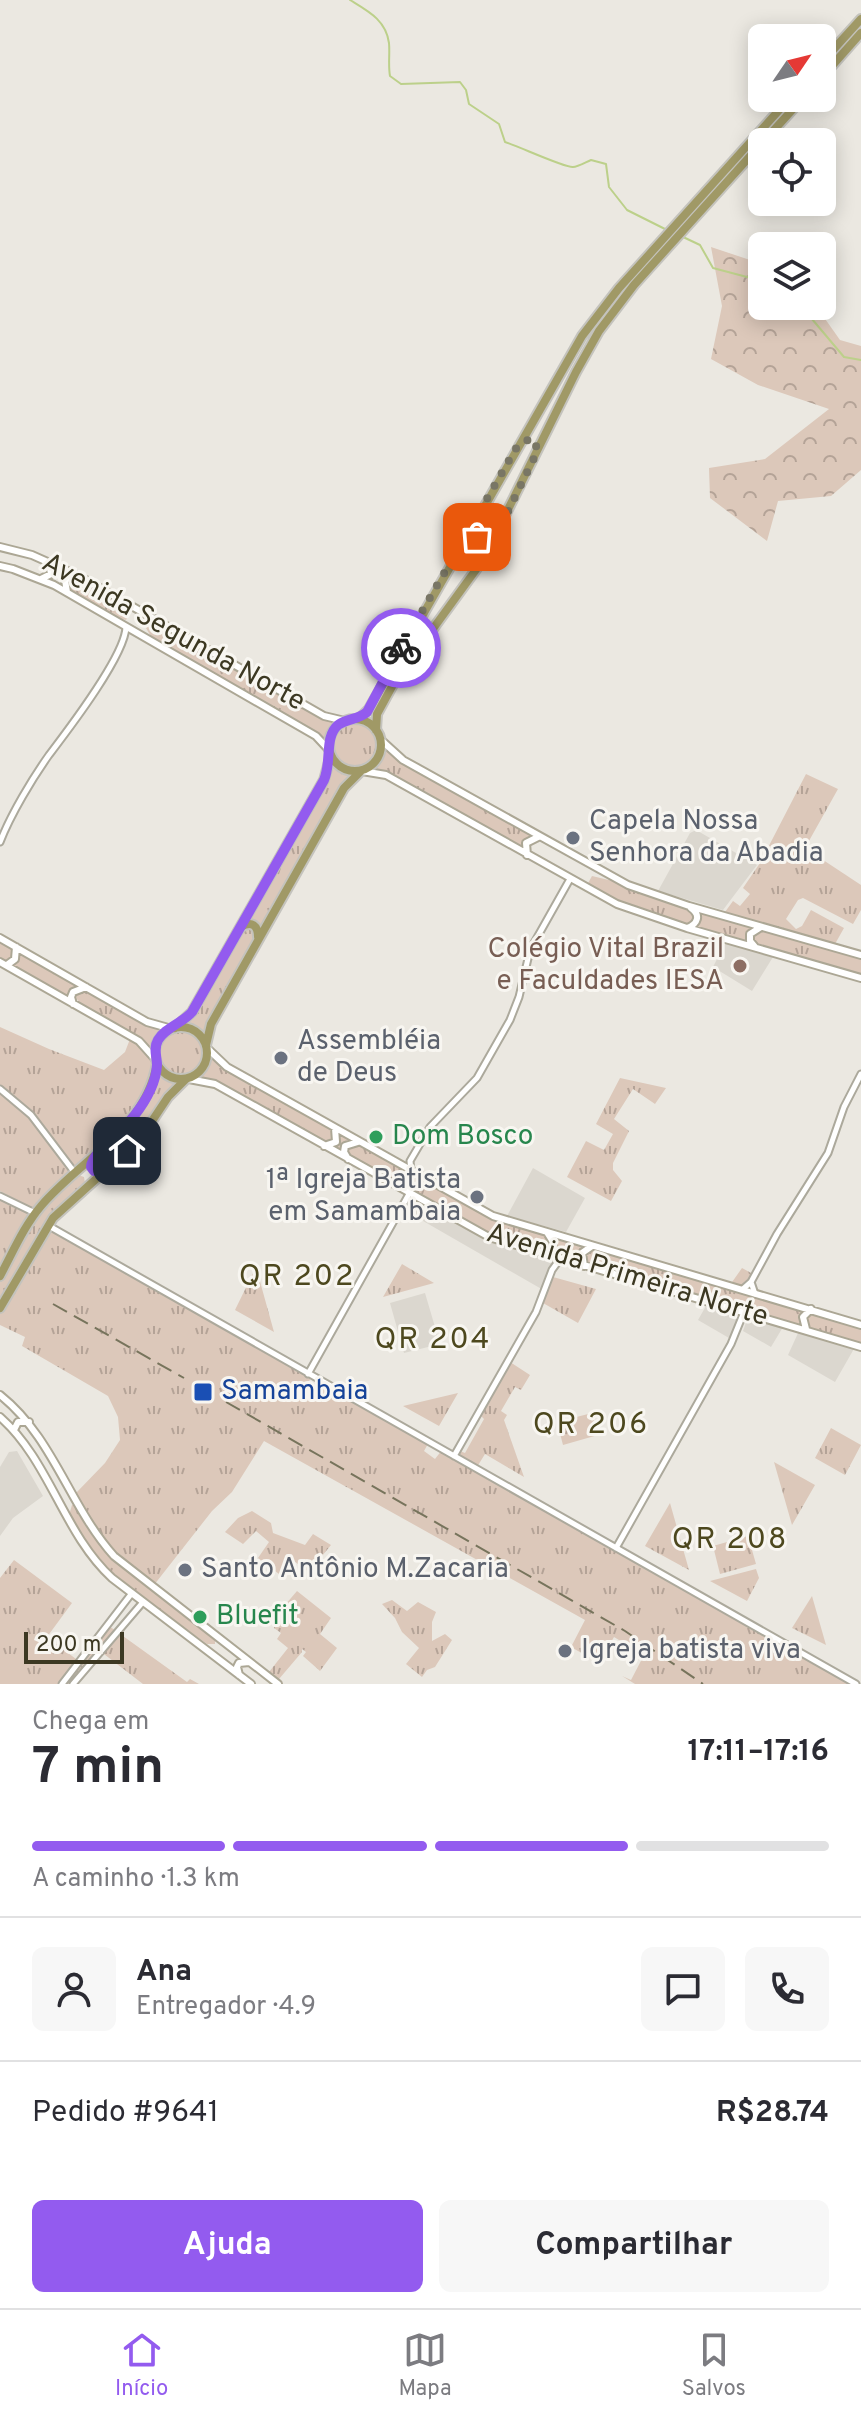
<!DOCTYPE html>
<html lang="pt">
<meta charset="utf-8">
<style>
:root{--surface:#fff;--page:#f7f7f7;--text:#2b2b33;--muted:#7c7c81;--line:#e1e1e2;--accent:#935bef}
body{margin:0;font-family:Overpass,sans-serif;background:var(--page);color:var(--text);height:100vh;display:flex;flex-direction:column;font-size:30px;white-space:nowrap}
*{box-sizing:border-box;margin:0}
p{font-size:26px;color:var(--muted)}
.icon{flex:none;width:44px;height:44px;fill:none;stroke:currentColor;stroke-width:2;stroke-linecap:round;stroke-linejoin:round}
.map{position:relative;height:1684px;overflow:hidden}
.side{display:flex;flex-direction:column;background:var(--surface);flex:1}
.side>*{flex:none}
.needle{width:52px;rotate:55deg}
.tools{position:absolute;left:748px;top:24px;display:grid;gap:16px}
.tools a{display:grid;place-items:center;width:88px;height:88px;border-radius:12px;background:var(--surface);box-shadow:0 4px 20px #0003;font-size:40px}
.scale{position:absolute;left:24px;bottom:20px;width:100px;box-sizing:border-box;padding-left:8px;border:4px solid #3c3822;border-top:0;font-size:22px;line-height:28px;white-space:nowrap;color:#3c3822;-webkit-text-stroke:6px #f8f6f1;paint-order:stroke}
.pin{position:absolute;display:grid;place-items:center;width:68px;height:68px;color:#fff;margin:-34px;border-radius:16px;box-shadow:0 4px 12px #0006}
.courier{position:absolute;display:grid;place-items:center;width:80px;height:80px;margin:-40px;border:6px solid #935bef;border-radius:50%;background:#fff;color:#222;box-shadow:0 2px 10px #0007}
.summary em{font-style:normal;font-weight:700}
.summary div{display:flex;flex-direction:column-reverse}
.summary{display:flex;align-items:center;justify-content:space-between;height:136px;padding:0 32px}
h1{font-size:52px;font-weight:700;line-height:60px}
.bar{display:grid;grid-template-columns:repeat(4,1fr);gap:12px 8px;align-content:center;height:96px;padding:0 32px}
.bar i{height:10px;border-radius:6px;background:var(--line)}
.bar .current{background:var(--accent)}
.bar p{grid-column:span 4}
.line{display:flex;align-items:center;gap:20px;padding:0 32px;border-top:2px solid var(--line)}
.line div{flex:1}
.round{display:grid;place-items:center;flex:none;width:84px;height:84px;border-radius:12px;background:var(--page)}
.button{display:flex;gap:16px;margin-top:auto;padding:16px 32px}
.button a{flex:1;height:92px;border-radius:12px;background:var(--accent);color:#fff;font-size:32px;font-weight:700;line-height:92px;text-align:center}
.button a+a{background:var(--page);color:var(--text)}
.tabs{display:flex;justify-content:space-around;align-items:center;height:112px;border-top:2px solid var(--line);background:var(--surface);font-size:22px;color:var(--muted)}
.tabs a{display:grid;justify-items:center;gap:4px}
.tabs .current{color:var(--accent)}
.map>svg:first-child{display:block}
.built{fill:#dbd7cf}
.grass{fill:url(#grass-tufts)}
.forest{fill:url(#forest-crowns)}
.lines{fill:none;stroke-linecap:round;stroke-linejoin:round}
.stream{stroke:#bcd08a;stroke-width:2}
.tertiary-casing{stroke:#aca99c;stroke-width:9}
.secondary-casing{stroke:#aca795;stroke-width:10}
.primary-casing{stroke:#c4c3bd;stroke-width:12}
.tertiary{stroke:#fff;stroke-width:5}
.secondary{stroke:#fff;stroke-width:6}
.primary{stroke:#a09966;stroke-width:8}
.rail{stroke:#77745c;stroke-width:2;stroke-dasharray:16 8;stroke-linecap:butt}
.done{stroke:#797665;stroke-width:8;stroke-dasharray:0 14.4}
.route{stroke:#935bef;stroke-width:10}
.worship-dot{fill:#6b7280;stroke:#f8f6f1;stroke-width:3}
.education-dot{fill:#8d6e63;stroke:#f8f6f1;stroke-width:3}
.leisure-dot{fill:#2e9e5b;stroke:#f8f6f1;stroke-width:3}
.transit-dot{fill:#1a4fb4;stroke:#f8f6f1;stroke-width:3}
.labels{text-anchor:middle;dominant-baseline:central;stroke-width:6;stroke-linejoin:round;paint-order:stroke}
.street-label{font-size:28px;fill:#3c3822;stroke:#f8f6f1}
.worship-label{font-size:28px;fill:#5b616d;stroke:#f8f6f1;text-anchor:start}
.education-label{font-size:28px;fill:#785e54;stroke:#f8f6f1;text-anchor:end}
.leisure-label{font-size:28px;fill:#27864d;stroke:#f8f6f1;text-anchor:start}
.transit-label{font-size:28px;fill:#164399;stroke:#f8f6f1;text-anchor:start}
.neighbourhood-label{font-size:30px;letter-spacing:2px;fill:#4d481e;stroke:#f8f6f1}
</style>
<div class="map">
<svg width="861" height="1684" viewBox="0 0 861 1684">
<defs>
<pattern id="grass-tufts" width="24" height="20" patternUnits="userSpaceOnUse" patternTransform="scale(2)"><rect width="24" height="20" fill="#dcc8ba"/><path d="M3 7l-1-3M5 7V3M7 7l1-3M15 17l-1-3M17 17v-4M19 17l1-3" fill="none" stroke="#b4a397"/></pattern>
<pattern id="forest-crowns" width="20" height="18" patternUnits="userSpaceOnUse" patternTransform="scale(2)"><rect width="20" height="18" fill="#dcc8ba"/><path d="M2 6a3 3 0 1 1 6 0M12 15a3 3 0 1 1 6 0" fill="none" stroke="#b4a397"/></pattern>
</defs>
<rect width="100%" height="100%" fill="#ebe8e1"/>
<path class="built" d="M696,830L757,865L723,910L658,891L690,833Z
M725,943L773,957L752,991L713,967Z
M533,1168L585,1198L566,1232L507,1216Z
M412,1195L558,1258L545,1291L404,1210Z
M425,1293L440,1344L404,1353L390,1303Z
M706,1306L740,1313L729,1338L698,1320Z
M748,1317L783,1327L771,1347L743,1331Z
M799,1331L855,1347L835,1382L788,1355Z
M17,1451L43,1496L13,1518L0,1536V1467L9,1452Z"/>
<path class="grass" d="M71,578L125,605L130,614L126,620L114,617L70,591L67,585Z
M154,621L326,718L340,721L330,730L327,743L315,732L153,640L146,628Z
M332 745a23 23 0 1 1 46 0a23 23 0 1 1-46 0Z
M384,746L402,762L532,835L523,841V848L392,776L369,770L382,756Z
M331,760L340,769L355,774L260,932L245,923Z
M806,774L838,789L805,848L861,885V910L853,924L803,898L798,900L786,919L796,929L802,926L811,910L844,928L835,944L725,912L733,901L740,906L750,894L743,888L760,863Z
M592,876L613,881L690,910L695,913L694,922L687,925L628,907L587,885Z
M699,912L754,927L749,930L747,938L749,943L691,927L701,916Z
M253,926L256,937L206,1038L194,1027L182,1024L244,929Z
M760,930L861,958V975L759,945L752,939L755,932Z
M0,941L79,985L71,990L69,998L0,960Z
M83,990L153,1027L165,1029L157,1037L153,1052L145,1042L83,1006L75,997L76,993Z
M0,1027L49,1049L104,1070L125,1052L130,1039C145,1048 157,1061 152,1080C141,1121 65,1178 33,1208L0,1191Z
M158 1053a23 23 0 1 1 46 0a23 23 0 1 1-46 0Z
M210,1054L226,1069L483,1213L730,1285L742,1268L753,1274L750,1282L739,1287L861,1325V1345L502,1241L216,1083L196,1078L204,1070Z
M158,1071L173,1082H180C154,1118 132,1140 101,1170L94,1165L96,1159C120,1135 156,1107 158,1071Z
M620,1078L666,1088L655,1104L633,1089L614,1119L629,1131L613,1163V1170L622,1181L611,1201L567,1177L586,1141L604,1150L613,1134L596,1124Z
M78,1175L84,1177L85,1183L63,1204L0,1306V1279L37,1215L56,1193Z
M0,1196L25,1211L29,1216L0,1268Z
M49,1228L217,1321L311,1378L303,1391L311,1395L319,1383L429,1442L424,1451L435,1459L442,1450L857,1684H635L622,1676L631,1680L644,1655L614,1637L599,1663L571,1647L585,1620L264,1441L232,1492L212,1511L154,1585L109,1548L76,1493L105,1463L120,1440L118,1417L108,1396L22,1346L25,1337L0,1325V1310Z
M402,1264L434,1283L383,1297Z
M256,1267L274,1332L235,1310Z
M553,1277L596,1289L578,1323L543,1303Z
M510,1362L530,1375L521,1390L515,1387L501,1411L507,1415L504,1420L524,1477L485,1454L477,1467L457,1455L460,1451L465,1453L484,1419L480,1415Z
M458,1393L439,1426L403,1406Z
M592,1413L598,1435L563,1445L557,1422Z
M831,1428L861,1445L845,1475L815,1458Z
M774,1462L815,1485L792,1525Z
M670,1503L689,1570L645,1546Z
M72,1505H76L107,1550L215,1639V1644H207L112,1575L96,1559L69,1515Z
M252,1511L271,1523L273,1533L305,1545L313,1534L331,1545L309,1572L291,1559L279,1574L258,1558L269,1542L256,1531L243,1544L225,1532L238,1518Z
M748,1536L756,1564L720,1574L713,1546Z
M14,1560L72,1603L47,1637L76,1659L58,1684H0V1578Z
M756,1569L759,1578L747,1601L710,1581Z
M297,1591L331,1618L320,1634L337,1648L320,1671L303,1656L306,1652L302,1649V1652L279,1679L269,1672L288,1648L277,1639L281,1633L274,1628L279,1612Z
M812,1596L826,1645L792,1628Z
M392,1600L407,1611L418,1602L436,1612L432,1622V1641L445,1634L452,1640L435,1667L427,1670L422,1677L406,1664L419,1648L402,1632L395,1618L382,1604Z
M109,1626L187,1682L190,1679L199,1684H143L100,1651L112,1637L96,1651L70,1684H64Z"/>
<path class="forest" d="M711,247L762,264V306H816L840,340L861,346V470L831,496L778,501L767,541L710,498L709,468L765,459L829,409L758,385L711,359L722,306Z"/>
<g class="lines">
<path class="stream" d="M350,0C368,11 386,20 389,43C390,54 388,65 390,76L401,84L460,82L466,90L469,104L499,124L505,142C518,146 565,168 573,167C578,167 586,162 591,160L606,164L609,187L627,210L667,230
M681,236L700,245L713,268L762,281
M801,306L844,357L861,360"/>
<g class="tertiary-casing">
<path id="tertiary" d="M0,842C11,814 32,779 49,755C68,730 125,656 126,627
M0,1089L31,1115L75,1173
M411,1171L410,1161L430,1127L477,1078L510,1020L519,997L530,950L570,879
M0,1196L35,1213
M49,1226L856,1684
M751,1282L777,1234L828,1153L844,1107L861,1074
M743,1289L751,1282L755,1294
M308,1374L409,1194
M454,1456L536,1312L552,1270L560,1259
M616,1548L731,1344L744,1312
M62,1684L132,1593
M73,1684L143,1602"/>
</g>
<g class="secondary-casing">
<path id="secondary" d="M0,547L32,555L79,576L324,716L345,721
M0,566L13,569L54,585L316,736L330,751
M41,579L51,574L49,563
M67,592L65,580L75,576
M381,740L403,760L628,885L689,906L861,955
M362,771L386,775L617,904L687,928L861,978
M527,855L526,843L538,837
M687,928C698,924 701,915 691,908
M0,938L147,1022L172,1029
M755,947L750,941V934L761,927
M0,962L139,1041L156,1060
M7,965L15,959L16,947
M73,1004L71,997L73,992L86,987
M207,1048L227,1067L493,1216L861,1325
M189,1079L215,1084L489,1237L861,1347
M324,1146L336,1142L335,1128
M348,1159L344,1152L345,1146L358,1142
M541,1253L552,1248L553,1242L548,1234
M584,1266L582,1253L592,1246
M806,1329L803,1317L811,1309
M0,1395C54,1438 69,1506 114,1556L278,1684
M0,1417C50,1461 63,1533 112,1578L251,1684
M14,1430L18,1422H29
M239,1675L237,1667L239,1663L249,1662"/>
</g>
<g class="primary-casing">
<path id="primary" d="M822,62L861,19
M822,77L861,33
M763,142L803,98
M475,521L474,530L479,539L485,540L496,535
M329 745a26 26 0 1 1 52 0a26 26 0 1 1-52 0Z
M359,719L369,709L582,336L619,288L790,98
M376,730L377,714L395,681L483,560L576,372L599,331L634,285L762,143
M241,927C252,920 258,926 258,937
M155 1053a26 26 0 1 1 52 0a26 26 0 1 1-52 0Z
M175,1028L192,1012L324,780L331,755
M206,1045L211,1024L344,788L361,771
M0,1276C13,1252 24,1226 41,1206C81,1159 146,1129 157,1063
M0,1308L53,1218L127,1151L146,1130L168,1097L186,1079"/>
</g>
<use href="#tertiary" class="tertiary"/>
<use href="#secondary" class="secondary"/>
<use href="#primary" class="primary"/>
<path class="rail" d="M53,1304L184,1378
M226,1402L625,1631L703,1684"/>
</g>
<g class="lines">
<path class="done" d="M401,648L518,445L532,438L538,450L497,534L485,540L477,537"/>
<path class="route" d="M127,1151L103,1171H94L91,1167C91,1153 124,1130 134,1116C145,1102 156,1083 157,1065C157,1056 153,1049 158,1040C165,1028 182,1023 192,1012L324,780C332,762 324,737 338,725C348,718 358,720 367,712L401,648"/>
</g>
<g class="worship-dot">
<circle cx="573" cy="838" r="8"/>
<circle cx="281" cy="1058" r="8"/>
<circle cx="477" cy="1197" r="8"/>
<circle cx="185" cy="1570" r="8"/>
<circle cx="565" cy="1651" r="8"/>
</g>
<circle class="education-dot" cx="740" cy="966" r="8"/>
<g class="leisure-dot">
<circle cx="376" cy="1137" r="8"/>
<circle cx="200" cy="1617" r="8"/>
</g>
<rect class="transit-dot" x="193" y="1382" width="20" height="20" rx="4"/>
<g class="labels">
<g class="street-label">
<text transform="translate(173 633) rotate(29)">Avenida Segunda Norte</text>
<text transform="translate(627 1276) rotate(17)">Avenida Primeira Norte</text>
</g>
<g class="worship-label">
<text x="589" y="822">Capela Nossa<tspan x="589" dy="32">Senhora da Abadia</tspan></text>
<text x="297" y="1042">Assembléia<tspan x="297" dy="32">de Deus</tspan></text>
<text x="461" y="1181" text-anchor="end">1ª Igreja Batista<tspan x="461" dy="32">em Samambaia</tspan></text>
<text x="201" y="1570">Santo Antônio M.Zacaria</text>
<text x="581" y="1651">Igreja batista viva</text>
</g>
<g class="education-label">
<text x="724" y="950">Colégio Vital Brazil<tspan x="724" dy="32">e Faculdades IESA</tspan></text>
</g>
<g class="leisure-label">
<text x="392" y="1137">Dom Bosco</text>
<text x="216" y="1617">Bluefit</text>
</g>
<g class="transit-label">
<text x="221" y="1392">Samambaia</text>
</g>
<g class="neighbourhood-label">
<text x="297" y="1277">QR 202</text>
<text x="433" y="1340">QR 204</text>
<text x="591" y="1425">QR 206</text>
<text x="730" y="1540">QR 208</text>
</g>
</g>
</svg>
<div class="tools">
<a><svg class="needle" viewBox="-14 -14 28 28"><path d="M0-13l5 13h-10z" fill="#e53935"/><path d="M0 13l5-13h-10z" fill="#7c7c81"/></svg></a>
<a><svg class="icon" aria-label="locate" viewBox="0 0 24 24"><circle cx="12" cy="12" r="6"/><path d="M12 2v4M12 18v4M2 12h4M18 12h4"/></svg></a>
<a><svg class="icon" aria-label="layers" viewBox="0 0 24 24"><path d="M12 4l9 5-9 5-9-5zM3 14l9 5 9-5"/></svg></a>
</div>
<div class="scale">200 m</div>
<div class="pin" style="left:477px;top:537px;background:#ea580c"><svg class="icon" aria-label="bag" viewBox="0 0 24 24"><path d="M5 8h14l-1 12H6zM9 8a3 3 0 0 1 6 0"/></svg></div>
<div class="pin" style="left:127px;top:1151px;background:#1f2937"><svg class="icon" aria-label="home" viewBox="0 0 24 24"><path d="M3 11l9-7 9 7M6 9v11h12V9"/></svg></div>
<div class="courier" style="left:401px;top:648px"><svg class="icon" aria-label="bike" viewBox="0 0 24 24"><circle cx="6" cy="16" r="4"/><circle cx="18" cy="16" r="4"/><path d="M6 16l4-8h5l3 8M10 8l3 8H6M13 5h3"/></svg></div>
</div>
<section class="side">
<div class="summary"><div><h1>7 min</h1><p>Chega em</p></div><em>17:11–17:16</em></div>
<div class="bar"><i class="current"></i><i class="current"></i><i class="current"></i><i></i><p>A caminho · 1.3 km</p></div>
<div class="line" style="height:144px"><a class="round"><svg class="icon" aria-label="person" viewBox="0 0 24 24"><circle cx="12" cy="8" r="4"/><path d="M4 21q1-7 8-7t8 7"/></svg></a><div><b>Ana</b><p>Entregador · 4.9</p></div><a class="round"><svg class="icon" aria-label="chat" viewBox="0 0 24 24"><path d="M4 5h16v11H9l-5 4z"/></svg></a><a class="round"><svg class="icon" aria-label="phone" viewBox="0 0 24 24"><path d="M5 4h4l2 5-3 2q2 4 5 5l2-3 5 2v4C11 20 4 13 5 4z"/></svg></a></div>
<div class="line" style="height:104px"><div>Pedido #9641</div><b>R$28.74</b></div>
<div class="button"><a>Ajuda</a><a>Compartilhar</a></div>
</section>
<nav class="tabs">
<a class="current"><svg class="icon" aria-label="home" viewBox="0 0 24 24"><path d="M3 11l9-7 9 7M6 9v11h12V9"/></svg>Início</a>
<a><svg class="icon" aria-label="map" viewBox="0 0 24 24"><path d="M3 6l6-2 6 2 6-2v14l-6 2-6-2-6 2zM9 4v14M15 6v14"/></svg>Mapa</a>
<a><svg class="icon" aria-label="saved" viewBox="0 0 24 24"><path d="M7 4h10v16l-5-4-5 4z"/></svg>Salvos</a>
</nav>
